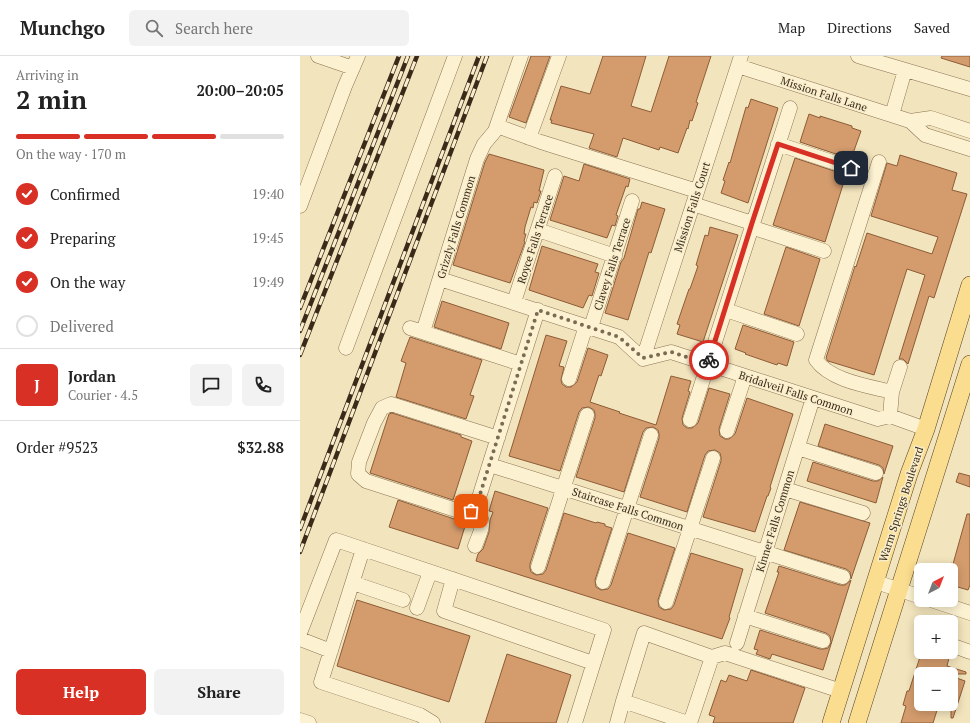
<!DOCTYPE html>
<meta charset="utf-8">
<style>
:root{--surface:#fff;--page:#f2f2f2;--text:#222;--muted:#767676;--line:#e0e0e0;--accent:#d93025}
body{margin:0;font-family:"PT Serif",serif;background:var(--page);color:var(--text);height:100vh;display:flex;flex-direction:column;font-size:15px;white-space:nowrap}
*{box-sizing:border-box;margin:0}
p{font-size:13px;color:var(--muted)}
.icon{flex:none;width:22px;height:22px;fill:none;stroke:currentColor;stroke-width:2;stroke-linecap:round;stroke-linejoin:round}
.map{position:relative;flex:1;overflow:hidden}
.side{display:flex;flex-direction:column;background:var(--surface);width:300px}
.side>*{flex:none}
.needle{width:26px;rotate:42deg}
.tools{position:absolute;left:614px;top:507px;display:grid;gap:8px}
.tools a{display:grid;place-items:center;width:44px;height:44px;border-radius:6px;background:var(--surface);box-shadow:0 2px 10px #0003;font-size:20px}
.pin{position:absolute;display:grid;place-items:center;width:34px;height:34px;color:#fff;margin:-17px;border-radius:8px;box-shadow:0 2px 6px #0006}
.courier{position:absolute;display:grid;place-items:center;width:40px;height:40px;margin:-20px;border:3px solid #d93025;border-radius:50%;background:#fff;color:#222;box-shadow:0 1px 5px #0007}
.summary em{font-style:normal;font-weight:800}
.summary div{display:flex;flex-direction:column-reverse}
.summary{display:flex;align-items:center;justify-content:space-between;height:68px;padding:0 16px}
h1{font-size:26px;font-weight:800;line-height:30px}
.bar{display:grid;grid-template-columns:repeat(4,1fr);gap:6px 4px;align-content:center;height:48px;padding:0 16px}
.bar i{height:5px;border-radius:3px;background:var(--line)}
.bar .current{background:var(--accent)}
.bar p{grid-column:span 4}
.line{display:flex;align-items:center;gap:10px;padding:0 16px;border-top:1px solid var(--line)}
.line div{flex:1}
.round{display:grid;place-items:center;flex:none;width:42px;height:42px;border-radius:6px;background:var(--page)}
ol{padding:0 16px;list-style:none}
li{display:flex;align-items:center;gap:12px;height:44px}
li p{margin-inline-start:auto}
li .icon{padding:4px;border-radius:50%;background:var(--accent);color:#fff;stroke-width:4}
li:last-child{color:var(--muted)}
li i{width:22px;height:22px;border:2px solid var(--line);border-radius:50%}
.primary-button{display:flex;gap:8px;margin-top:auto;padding:8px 16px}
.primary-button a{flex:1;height:46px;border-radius:6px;background:var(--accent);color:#fff;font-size:16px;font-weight:800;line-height:46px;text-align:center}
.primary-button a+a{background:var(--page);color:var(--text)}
header{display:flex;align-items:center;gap:24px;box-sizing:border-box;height:56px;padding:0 20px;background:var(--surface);border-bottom:1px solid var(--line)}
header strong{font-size:19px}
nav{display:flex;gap:22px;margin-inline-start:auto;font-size:14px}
.search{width:280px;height:36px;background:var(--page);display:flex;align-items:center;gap:10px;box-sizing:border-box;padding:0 14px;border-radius:6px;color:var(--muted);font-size:15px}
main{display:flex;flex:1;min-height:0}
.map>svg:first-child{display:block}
.building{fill:#d49c6d;stroke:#8d5c37}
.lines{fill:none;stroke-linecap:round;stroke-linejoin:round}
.minor-casing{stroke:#8b7354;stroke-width:15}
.major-casing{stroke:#584129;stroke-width:18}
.minor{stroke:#fcf1d0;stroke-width:14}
.major{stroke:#fadd8e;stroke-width:17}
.rail-casing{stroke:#392a1a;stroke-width:4.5}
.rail{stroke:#f9eecc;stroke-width:3;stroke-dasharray:9;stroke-linecap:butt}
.done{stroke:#7a6b53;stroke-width:4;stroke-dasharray:0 7.2}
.route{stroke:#d93025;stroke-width:5}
.labels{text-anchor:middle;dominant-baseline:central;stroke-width:3;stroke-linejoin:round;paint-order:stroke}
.street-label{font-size:11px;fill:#392a1a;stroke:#f9eecc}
</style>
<header>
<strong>Munchgo</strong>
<div class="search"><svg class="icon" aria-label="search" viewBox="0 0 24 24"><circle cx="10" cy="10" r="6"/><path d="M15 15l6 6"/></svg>Search here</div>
<nav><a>Map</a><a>Directions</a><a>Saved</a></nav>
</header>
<main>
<section class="side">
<div class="summary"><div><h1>2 min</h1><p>Arriving in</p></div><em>20:00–20:05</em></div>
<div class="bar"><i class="current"></i><i class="current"></i><i class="current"></i><i></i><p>On the way · 170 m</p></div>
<ol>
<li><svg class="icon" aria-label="check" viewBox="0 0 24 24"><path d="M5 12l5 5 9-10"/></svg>Confirmed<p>19:40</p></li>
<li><svg class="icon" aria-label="check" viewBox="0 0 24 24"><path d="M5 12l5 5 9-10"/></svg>Preparing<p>19:45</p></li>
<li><svg class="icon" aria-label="check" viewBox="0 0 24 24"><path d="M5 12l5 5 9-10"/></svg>On the way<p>19:49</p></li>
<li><i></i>Delivered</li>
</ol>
<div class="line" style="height:72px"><b class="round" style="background:var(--accent);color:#fff">J</b><div><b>Jordan</b><p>Courier · 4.5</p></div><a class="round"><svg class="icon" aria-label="chat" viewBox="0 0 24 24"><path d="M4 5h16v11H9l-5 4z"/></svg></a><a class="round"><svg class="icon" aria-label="phone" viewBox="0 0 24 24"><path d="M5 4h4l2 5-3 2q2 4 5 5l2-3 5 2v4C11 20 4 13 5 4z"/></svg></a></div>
<div class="line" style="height:52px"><div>Order #9523</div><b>$32.88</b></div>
<div class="primary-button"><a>Help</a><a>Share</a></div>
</section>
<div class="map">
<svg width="670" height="667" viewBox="0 0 670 667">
<rect width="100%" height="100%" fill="#f2e4bc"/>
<path class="building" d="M231,0H250L226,67L209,61Z
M303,0H346L331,50L351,56L369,0H411L396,46L398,47L392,65L390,64L388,73L387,72L378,97L360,91L359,94L323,82L317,101L289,92L294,78L251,67L252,64H250L261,30L290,38Z
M642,0H670V11L641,2Z
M451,43L478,52L448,147L421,137L425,125L423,124L429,106L430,107L446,51L448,52Z
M509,58L520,62V60L552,70V72L561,75L551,103L500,86Z
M189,98L244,114L239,135H241L237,147L234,146L233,152L231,151L225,171L224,178H226L224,185L225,186L210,227L153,209L185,106Z
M600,99L657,117L652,134L667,138L634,242L629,240L608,308L603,303H599L625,219L607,213L574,319L528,305L526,302L555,210L556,211L567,177L632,198L638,181L571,160L587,107L597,110Z
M495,102L546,119L525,186L473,169Z
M284,108L330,123L328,131L326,130L316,159L318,160L315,170L312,169L307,182L250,164L264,120L279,125Z
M342,146L365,153L351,197L349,196L328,264L305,257L321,206L324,202L338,153H340Z
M410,171L438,179L403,286L377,278L380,269L377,268L389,233H390L398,210L396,209L405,179L408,180Z
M242,190L298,208L295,216L299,217L292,240L289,239L283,252L229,234Z
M486,191L520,203L499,270L464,258Z
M142,245L209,267L201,293L134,271Z
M443,269L494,286L487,310L478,307L477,309L445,298L446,297L435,293Z
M246,279L267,285L259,310L264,311L261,324L262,328L266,331H271L277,326L288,292L308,299L301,320L299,319L290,346L320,356L319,357L356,369L371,320L391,325L388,335L390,336L382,362L383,369L387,372H392L398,367L409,332L430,338L419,373L420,380L425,383H429L435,378L447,342L493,358L470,431L471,432L468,440H467L455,476L403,461L421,405V401L420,397L415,394L408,395L405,399L387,456L340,441L359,382V378L358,374L353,371L346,372L343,376L324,436L276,421L295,362V358L294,354L289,351L282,352L279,356L260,415L209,400Z
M110,281L182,304L170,339L174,340L166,363L96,341L106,307L101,305Z
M92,357L161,379V381L172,385L153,444L70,417L89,358Z
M525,368L593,390L584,418L583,412L579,409L518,390Z
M513,406L573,425H578L583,421L576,447L507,425Z
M659,417L670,420V431L656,426Z
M195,435L248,452L230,508V512L231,516L236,519L243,518L246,514L264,457L296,467L297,466L305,468V470L312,472L295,524L296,531L301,534L308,533L311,529L328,477L375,492L358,544L359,551L364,554L371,553L374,549L391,497L443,513L429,561L430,562L422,583L176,505L178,498L183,493L189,476L190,464L193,456L189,455Z
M98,444L166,467L158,493L89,471Z
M500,446L570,467L551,523L550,516L546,513L484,494Z
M667,458H670V529L668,534L651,529V507L653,508Z
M479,510L540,529H545L551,524L523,614L472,598L470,603L456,598L458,594L454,593L460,574L520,593H524L528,592L531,587L530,580L526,577L465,557L479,516H477Z
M57,544L170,580L149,646L37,610Z
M627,596H647L650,598L647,610L666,616V618H621V648H639L633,667H601L606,650L603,649L607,635H609L620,601L625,602Z
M207,598L271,619L256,667H185Z
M451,614L505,632L493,667H413L415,661L409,659L421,624L426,626L429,619L447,625Z
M651,620L665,625L653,662H651Z"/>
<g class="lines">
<g class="minor-casing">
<path id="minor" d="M18,0L53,12
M558,0L670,33
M438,10L610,65L625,79L670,93
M592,59L605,14
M610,65L631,62L670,75
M197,70L241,86L397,135
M229,82L259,0
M478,88L551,112
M579,106L516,304C531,325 568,330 592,336
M393,148L452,167
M0,150L45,30L58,0
M451,171L524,195
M238,174L315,200
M140,223L319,281L343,303
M214,246L255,120
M426,254L497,278
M291,271L332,145
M110,272L221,308
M123,276L177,103L184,88L195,75L221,0
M46,292L155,0
M343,303L441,0
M343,303L371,296L578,363L590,360L626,373
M269,323L286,270
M590,360L592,336L600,311
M390,364L490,52
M427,375L445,320
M498,392L576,417
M190,409L543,521
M485,433L563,457
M176,451L171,455L162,456L66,425L58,418L59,406L74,367L82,352L91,348L198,382
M176,451L238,254
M175,490C182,471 186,470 176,451
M63,493L21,626L120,659L133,667
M238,511L287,359
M153,523L144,555L293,607
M303,526L351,379
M576,526L621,541
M53,527L103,544
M631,544L670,557
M366,546L413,402
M117,552L130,516
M445,560L523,585
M0,577L36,484L304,574L275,667
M0,583L31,595
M437,587L513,342
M651,589L670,596
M0,664L9,667
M317,667L323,645
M388,667L323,645L344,577L412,601L425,597L541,635
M390,667L412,601"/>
</g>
<g class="major-casing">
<path id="major" d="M531,667L609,418L626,373L670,229
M557,667L670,308"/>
</g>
<use href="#minor" class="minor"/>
<use href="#major" class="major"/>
<g class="rail-casing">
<path id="rail" d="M0,252L99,0
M0,275L108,0
M0,299L117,0
M0,473L179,0
M0,496L187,0"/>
</g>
<use href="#rail" class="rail"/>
</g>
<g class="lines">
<path class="done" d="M171,455L176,451L238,254L319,281L343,302L371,296L408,308L409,304"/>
<path class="route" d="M409,304L452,167L478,88L551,112"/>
</g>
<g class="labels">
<g class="street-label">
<text transform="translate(524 38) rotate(18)">Mission Falls Lane</text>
<text transform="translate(392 151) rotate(-72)">Mission Falls Court</text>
<text transform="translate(156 171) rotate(-73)">Grizzly Falls Common</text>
<text transform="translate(235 183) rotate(-72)">Royce Falls Terrace</text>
<text transform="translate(312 208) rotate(-72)">Clavey Falls Terrace</text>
<text transform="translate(496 337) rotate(18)">Bridalveil Falls Common</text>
<text transform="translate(601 448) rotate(-72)">Warm Springs Boulevard</text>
<text transform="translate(328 453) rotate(18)">Staircase Falls Common</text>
<text transform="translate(475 465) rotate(-73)">Kinner Falls Common</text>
</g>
</g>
</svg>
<div class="tools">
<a><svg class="needle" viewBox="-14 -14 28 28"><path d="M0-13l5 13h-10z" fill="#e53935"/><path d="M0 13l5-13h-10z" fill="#767676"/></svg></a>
<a>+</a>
<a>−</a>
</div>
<div class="pin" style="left:171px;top:455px;background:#ea580c"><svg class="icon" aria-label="bag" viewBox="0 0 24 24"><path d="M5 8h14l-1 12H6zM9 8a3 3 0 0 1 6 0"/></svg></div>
<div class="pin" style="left:551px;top:112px;background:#1f2937"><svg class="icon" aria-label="home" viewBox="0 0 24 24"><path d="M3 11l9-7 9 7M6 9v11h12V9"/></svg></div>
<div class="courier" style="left:409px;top:304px"><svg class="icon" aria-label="bike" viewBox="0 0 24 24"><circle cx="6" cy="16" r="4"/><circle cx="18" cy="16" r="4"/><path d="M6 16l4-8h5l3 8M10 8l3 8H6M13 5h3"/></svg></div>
</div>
</main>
